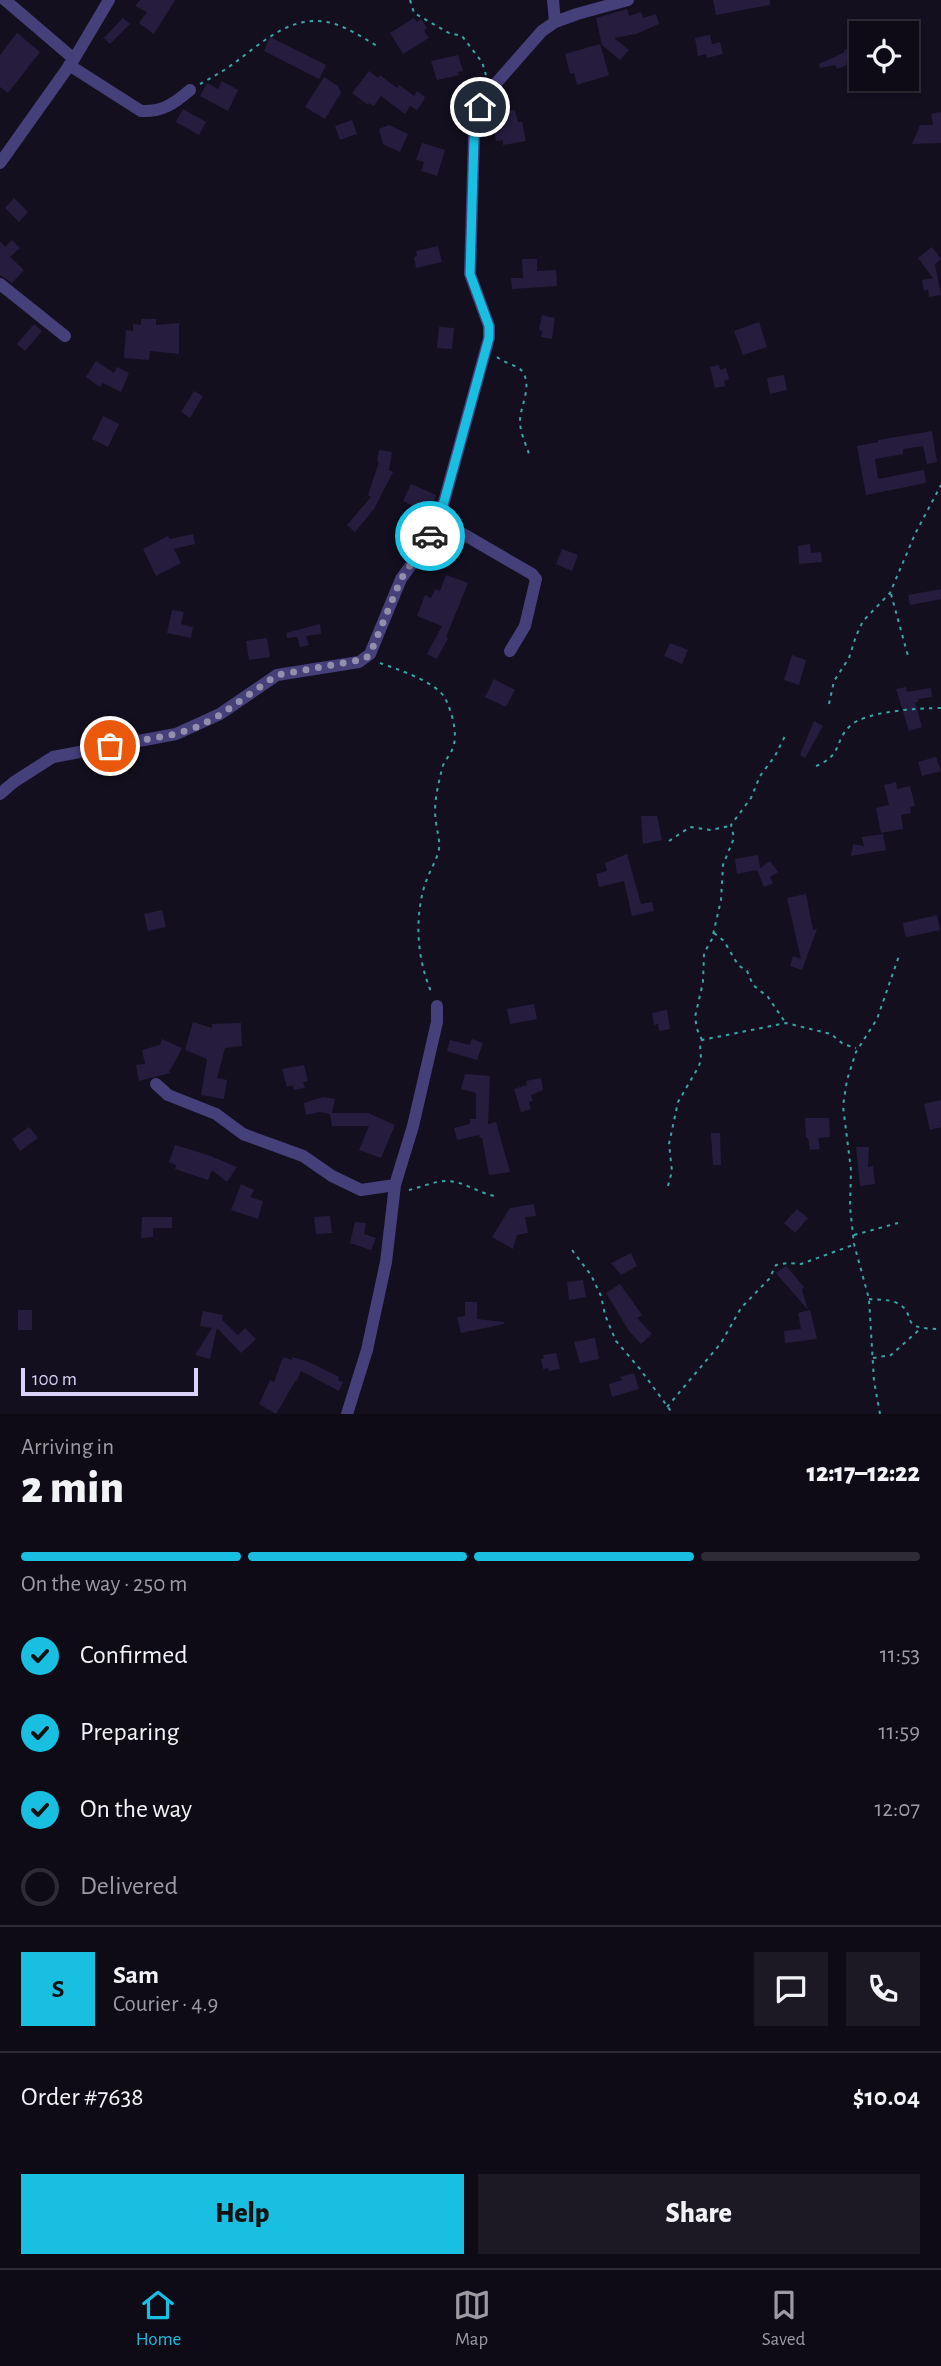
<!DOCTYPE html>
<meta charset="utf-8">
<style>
:root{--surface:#0e0b17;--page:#1c1924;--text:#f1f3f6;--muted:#9b9ba1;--line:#2e2b36;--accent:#18bfe1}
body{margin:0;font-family:"Alegreya Sans",sans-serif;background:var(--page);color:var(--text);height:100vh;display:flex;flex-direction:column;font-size:26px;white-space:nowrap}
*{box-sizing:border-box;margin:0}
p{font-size:23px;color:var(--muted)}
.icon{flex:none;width:38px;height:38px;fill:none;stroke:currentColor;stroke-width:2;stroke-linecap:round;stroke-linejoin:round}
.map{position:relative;height:1414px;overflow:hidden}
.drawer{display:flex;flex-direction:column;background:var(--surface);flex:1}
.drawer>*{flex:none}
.controls{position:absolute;left:849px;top:21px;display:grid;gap:14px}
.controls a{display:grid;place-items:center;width:70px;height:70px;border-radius:0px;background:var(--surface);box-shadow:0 2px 5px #0004,0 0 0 2px var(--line);font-size:35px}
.scale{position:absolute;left:21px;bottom:18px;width:177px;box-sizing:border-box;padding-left:7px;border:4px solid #dad2fa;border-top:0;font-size:19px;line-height:24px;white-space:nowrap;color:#dad2fa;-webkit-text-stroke:5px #130f1f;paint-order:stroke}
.pin{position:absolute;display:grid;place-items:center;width:60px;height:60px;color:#fff;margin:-30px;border:4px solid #fff;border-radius:50%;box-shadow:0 2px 7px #0007}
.courier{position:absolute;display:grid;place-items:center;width:70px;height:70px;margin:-35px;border:5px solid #18bfe1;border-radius:50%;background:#fff;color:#222;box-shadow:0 2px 9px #0007}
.summary em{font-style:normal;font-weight:800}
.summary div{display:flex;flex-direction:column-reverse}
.summary{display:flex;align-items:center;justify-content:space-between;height:119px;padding:0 21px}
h1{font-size:46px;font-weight:800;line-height:52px}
.bar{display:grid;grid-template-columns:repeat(4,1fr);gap:10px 7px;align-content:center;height:84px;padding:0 21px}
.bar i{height:9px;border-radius:5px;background:var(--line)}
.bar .current{background:var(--accent)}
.bar p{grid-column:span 4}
.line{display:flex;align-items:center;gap:18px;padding:0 21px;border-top:2px solid var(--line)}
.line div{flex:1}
.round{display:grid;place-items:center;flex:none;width:74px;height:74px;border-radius:0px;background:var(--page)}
ol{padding:0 21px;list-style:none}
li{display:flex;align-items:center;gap:21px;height:77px}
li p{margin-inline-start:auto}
li .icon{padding:7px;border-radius:50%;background:var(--accent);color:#111;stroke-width:4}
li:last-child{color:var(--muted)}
li i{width:38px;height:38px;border:4px solid var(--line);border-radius:50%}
.cta{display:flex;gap:14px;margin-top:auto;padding:14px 21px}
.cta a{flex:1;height:80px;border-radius:0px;background:var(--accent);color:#111;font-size:28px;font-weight:800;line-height:80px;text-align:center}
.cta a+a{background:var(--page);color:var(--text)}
.tab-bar{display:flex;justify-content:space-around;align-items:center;height:98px;border-top:2px solid var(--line);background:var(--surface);font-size:19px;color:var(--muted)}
.tab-bar a{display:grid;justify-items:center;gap:4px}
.tab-bar .current{color:var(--accent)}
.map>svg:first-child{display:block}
.building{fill:#261d3e}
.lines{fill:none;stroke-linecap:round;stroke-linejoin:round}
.path{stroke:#3aa5a6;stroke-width:2;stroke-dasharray:3.5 5;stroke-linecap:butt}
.minor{stroke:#453f7a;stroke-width:12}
.done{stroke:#948ead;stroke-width:7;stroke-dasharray:0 12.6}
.route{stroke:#18bfe1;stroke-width:9}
</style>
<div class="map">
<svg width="941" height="1414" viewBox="0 0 941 1414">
<rect width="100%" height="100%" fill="#130f1f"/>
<path class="building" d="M140,0H175L154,34L139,23L147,12L135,6Z
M713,0H770V5L716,15Z
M627,9L629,16L641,12L643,18L656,14L659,24L636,34L614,38L629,50L620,60L602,45L596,18Z
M123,18L130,24L110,44L104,38Z
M414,18L417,22L421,19L427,28L424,31L429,38L403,54L390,33Z
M17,33L40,52L8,93L0,87V55Z
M710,35L712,44L720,42L723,54L707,58L706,54L698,56L695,38Z
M270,37L326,65L319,79L264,51Z
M600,44L609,75L577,85L574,73L570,74L565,54Z
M858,47L861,56L850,58L851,61L846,63L847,65L837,69L835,65L820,68L819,64L845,52L844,50Z
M458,55L463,71L458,72L459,75L437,80L431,61Z
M369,71L378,78L380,75L397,88L399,85L414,96L417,91L425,97L422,103L417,110L410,106L405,114L381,96L374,106L369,103L368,105L352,93Z
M324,77L338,86L341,93L325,119L305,107Z
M222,81L238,90L228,111L200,96L207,83L218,89Z
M183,109L206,122L199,135L176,122Z
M515,110L518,122H522L526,141L503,145V140L496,141L493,121L500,120L499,112Z
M941,112V143L912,144L920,125H933L931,114Z
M352,120L357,134L340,140L335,126Z
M389,125L408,134L400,152L383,144L379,129Z
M422,143L445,150L437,176L421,171L424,162L416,160Z
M14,198L28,212L19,222L5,208Z
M12,240L20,248L10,257L24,270L12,283L0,275V241L5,247Z
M438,246L442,262L416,268L414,257L417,256L416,251Z
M932,247L941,259L935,264L941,295L929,297L928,290L924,291L922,280L933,278L918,258Z
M522,259H537V271L556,270L557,286L512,289L511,278H523Z
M542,315L555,318L552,339L541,337L542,331L539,330Z
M141,319H156V325L179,323V354L150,351L149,360L124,358L126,330L133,331V324L141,325Z
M759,322L767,347L743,355L734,331Z
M34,324L42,331L25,351L17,344Z
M439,327L454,328L452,349L437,348Z
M96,361L114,373L117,367L129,373L121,392L103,383L100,387L86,377Z
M719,365L720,370L726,368L729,379L724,381L725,386L715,388L710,367Z
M784,375L787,390L770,394L767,378Z
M194,391L203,396L190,418L181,412Z
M103,416L119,424L108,447L92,439Z
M932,431L937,462L927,464L923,446L903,449V454L875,459L878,479L924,470L926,483L866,495L857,446L878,442V440Z
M379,450L392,452L389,470L393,472L374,509L355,532L347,525L371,497L368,495L379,462H377Z
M411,484L436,495L430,514L403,501Z
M193,534L195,544L174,549L181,563L156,576L143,549L168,536L170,539Z
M810,544L811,553L821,552L822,562L799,564L798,546Z
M562,549L578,555L572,571L556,564Z
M446,575L468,583L446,637L448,638L437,659L427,654L442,626L417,616L425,595L431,598L435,589L440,591Z
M941,589V599L910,605L908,595Z
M172,610L184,612L181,624L193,627L191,638L167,633Z
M320,624L321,634L306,636L309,645L300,647L297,637L287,638L286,633Z
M267,638L270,657L249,660L246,641Z
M670,643L688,650L682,664L664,656Z
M792,655L806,660L799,685L784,680Z
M494,679L515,690L506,707L485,697Z
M906,687L907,692L931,688L932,697L918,699V702H915L922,727L909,731L896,689Z
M814,721L823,726L805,758L800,755Z
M936,757L941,771L922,776L918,762Z
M896,782L897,789L910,786L915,806L910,807L911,813L901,815L903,829L881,833L876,808L889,805L884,785Z
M641,816H657L662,840L643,844Z
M883,834L886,850L851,856L853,844L864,846L862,837Z
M627,854L641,904L652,902L654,911L632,916L624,881L599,887L596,874L607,871L605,863Z
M758,855L760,868L770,861L778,872L770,877L773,883L764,887L757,870L737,874L735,859Z
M806,894L813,930L817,929L802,970L790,966L793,956L801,959L787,898Z
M162,910L166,927L148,931L144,914Z
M937,915L940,930L907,937L905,935L903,923Z
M534,1004L537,1019L510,1024L507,1009Z
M667,1010L670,1029L659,1031L658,1024L654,1025L652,1013Z
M193,1022L212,1028V1024L241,1023L242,1046L225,1048L217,1078L227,1080L224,1099L201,1095L207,1059L185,1050Z
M162,1039L182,1048L171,1069L169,1070L170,1073L139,1081L136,1065L145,1064L142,1050L160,1045Z
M472,1039L483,1043L477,1060L447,1051L450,1040L470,1045Z
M304,1065L308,1081L303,1082L305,1088L294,1090L293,1085L287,1087L282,1069Z
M465,1074L490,1076L488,1124L496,1122L510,1172L489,1175L482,1138H480L479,1135L457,1140L454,1128L470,1124V1119H476V1093L461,1089Z
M541,1078L543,1090L531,1095L533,1101L529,1102L531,1109L521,1112L514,1089L527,1085L526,1081Z
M323,1097L335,1099L332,1113H368L395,1125L381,1158L359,1150L369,1126H332L330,1114L319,1112L306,1115L304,1103Z
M941,1100V1127L930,1130L924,1104Z
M805,1118H829L830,1137L818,1138L820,1149L810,1150L808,1138H806Z
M29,1127L38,1138L20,1151L12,1139Z
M711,1133H720L721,1165H713Z
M175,1145L208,1155L237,1167L227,1182L212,1170L208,1180L175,1169L176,1165L169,1162Z
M856,1147H869L868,1167L873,1166L875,1184L860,1186Z
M241,1184L254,1190L250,1197L263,1201L258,1219L231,1210Z
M534,1204L536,1216L525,1217L528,1233L517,1235L513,1249L492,1237L510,1208Z
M797,1209L808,1218L795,1233L784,1223Z
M330,1216L332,1233L316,1234L314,1217Z
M142,1217H172V1228H153V1237L141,1238Z
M355,1222L366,1223L364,1234L376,1238L371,1250L350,1243Z
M631,1253L637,1266L621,1275L611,1263Z
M786,1266L804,1287L802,1290L808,1310L776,1273Z
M583,1280L586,1297L569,1300L567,1282Z
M620,1284L642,1315L637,1318L652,1334L641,1344L629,1331L606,1293Z
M465,1302H477V1319L504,1322V1324L461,1333L457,1317L465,1316Z
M18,1310H32V1330H18Z
M810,1310L817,1339L785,1343L784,1331L801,1329L798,1313Z
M203,1311L223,1315L222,1320L238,1335L245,1328L256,1339L241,1353L217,1328L210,1359L195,1355L212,1328L200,1326Z
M595,1338L599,1359L580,1363L574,1342Z
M556,1353L560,1369L549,1371L548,1368L543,1369L541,1359H544L543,1355Z
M283,1357L292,1360V1357L309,1362L339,1377L338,1380L343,1382L339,1391L301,1371L297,1381L296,1380L276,1414L259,1404L270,1380L274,1382Z
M634,1373L639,1389L612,1397L609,1384L623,1380L620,1377Z"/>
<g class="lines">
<path class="path" d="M410,0L414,13L449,33L462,36L482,62L486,75
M200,84C211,78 222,72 233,64C263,42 294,11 335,24C350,29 365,39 379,47
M497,357C504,363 517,365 522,371C533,386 520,406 520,421C520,433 526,444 529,454
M891,594L908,656
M380,663C397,669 436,682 445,698C452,712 459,736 452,750C449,757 443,762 442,769C438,785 433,805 436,822C437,832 440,839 439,849C437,860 429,872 425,884C414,920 417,959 432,994
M829,704L834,681L849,658L856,636L863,621L890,593L915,534L941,485
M816,766C843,755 834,741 850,726C865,711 920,708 941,708
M669,841L690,827L711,830L730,826
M714,933L724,941L738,965L747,971L753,985L768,997L785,1022
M702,1040L697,1029L695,1017L703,982L704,953L712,939L721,900L723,865L734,838L731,825L751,798L760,776L775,756L785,736
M668,1186L672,1171L669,1144L678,1102L699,1066L701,1059L700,1044L702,1040L786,1023L831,1034L843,1044L856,1048
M409,1190C421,1187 435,1181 447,1181C463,1181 478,1193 495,1196
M854,1235L898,1223
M572,1250L591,1275L601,1296L605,1315L616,1341L640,1369L673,1414
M869,1299C878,1300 889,1299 897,1303C920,1315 894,1329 941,1329
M873,1358L891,1355L919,1330
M667,1407L721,1343L741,1308L769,1279L776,1265L788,1263L801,1264L853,1245
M880,1414L874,1381L869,1299L854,1244L850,1207L851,1170L843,1106L847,1080L856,1052L877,1019L900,953"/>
<path class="minor" d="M5,0L74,59
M553,0L555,22
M69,65L141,111C162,112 174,104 190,90
M0,163L74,59L109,0
M0,284L65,336
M439,520L532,574L536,579L525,626L510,651
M0,794L14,782L53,757L176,734L220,714L277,675L359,662L370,654L401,579L427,543L439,520L489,338V326L470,274L474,138L480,107L491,89L542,31L555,22L577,14L628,0
M156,1084L168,1095L216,1114L243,1134L303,1156L332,1176L361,1190L395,1185
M347,1414L367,1350L386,1262L395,1185L413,1126L437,1022V1006"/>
</g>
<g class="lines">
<path class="done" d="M110,746L176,734L197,727L220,715L277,675L365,659L370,654L401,579L430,536"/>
<path class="route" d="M430,536L439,520L489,338V326L470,274L474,138L480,107"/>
</g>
</svg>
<div class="controls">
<a><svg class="icon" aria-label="locate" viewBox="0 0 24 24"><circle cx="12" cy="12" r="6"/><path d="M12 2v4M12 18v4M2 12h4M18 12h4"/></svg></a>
</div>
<div class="scale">100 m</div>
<div class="pin" style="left:110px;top:746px;background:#ea580c"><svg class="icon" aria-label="bag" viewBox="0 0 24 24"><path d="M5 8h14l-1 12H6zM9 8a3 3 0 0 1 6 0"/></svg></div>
<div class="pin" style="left:480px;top:107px;background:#1f2937"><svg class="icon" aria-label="home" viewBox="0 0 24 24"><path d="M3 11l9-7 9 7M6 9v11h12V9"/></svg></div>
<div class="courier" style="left:430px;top:536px"><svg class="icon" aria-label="car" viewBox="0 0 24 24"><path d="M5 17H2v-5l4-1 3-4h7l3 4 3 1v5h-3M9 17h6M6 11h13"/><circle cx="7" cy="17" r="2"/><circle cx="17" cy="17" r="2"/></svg></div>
</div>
<section class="drawer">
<div class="summary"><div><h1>2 min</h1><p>Arriving in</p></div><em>12:17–12:22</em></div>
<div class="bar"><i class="current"></i><i class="current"></i><i class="current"></i><i></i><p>On the way · 250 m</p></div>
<ol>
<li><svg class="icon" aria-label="check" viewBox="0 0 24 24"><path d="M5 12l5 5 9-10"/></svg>Confirmed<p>11:53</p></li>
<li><svg class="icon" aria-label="check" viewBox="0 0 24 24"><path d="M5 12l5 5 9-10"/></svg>Preparing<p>11:59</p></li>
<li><svg class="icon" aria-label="check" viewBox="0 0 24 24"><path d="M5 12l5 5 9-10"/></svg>On the way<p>12:07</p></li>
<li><i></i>Delivered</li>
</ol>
<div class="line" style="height:126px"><b class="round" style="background:var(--accent);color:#111">S</b><div><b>Sam</b><p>Courier · 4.9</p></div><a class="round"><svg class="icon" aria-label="chat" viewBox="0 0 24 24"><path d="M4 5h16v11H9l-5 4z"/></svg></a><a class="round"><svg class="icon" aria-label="phone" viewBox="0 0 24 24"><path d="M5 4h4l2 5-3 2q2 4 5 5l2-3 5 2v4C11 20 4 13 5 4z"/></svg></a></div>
<div class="line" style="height:91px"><div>Order #7638</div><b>$10.04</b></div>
<div class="cta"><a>Help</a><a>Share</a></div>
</section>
<nav class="tab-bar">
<a class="current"><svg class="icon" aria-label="home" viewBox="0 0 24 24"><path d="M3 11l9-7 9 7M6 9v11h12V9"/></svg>Home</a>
<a><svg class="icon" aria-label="map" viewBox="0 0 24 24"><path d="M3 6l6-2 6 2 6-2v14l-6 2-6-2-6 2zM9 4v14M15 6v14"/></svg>Map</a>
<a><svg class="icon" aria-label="saved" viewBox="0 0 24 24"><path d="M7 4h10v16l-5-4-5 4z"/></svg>Saved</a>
</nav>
